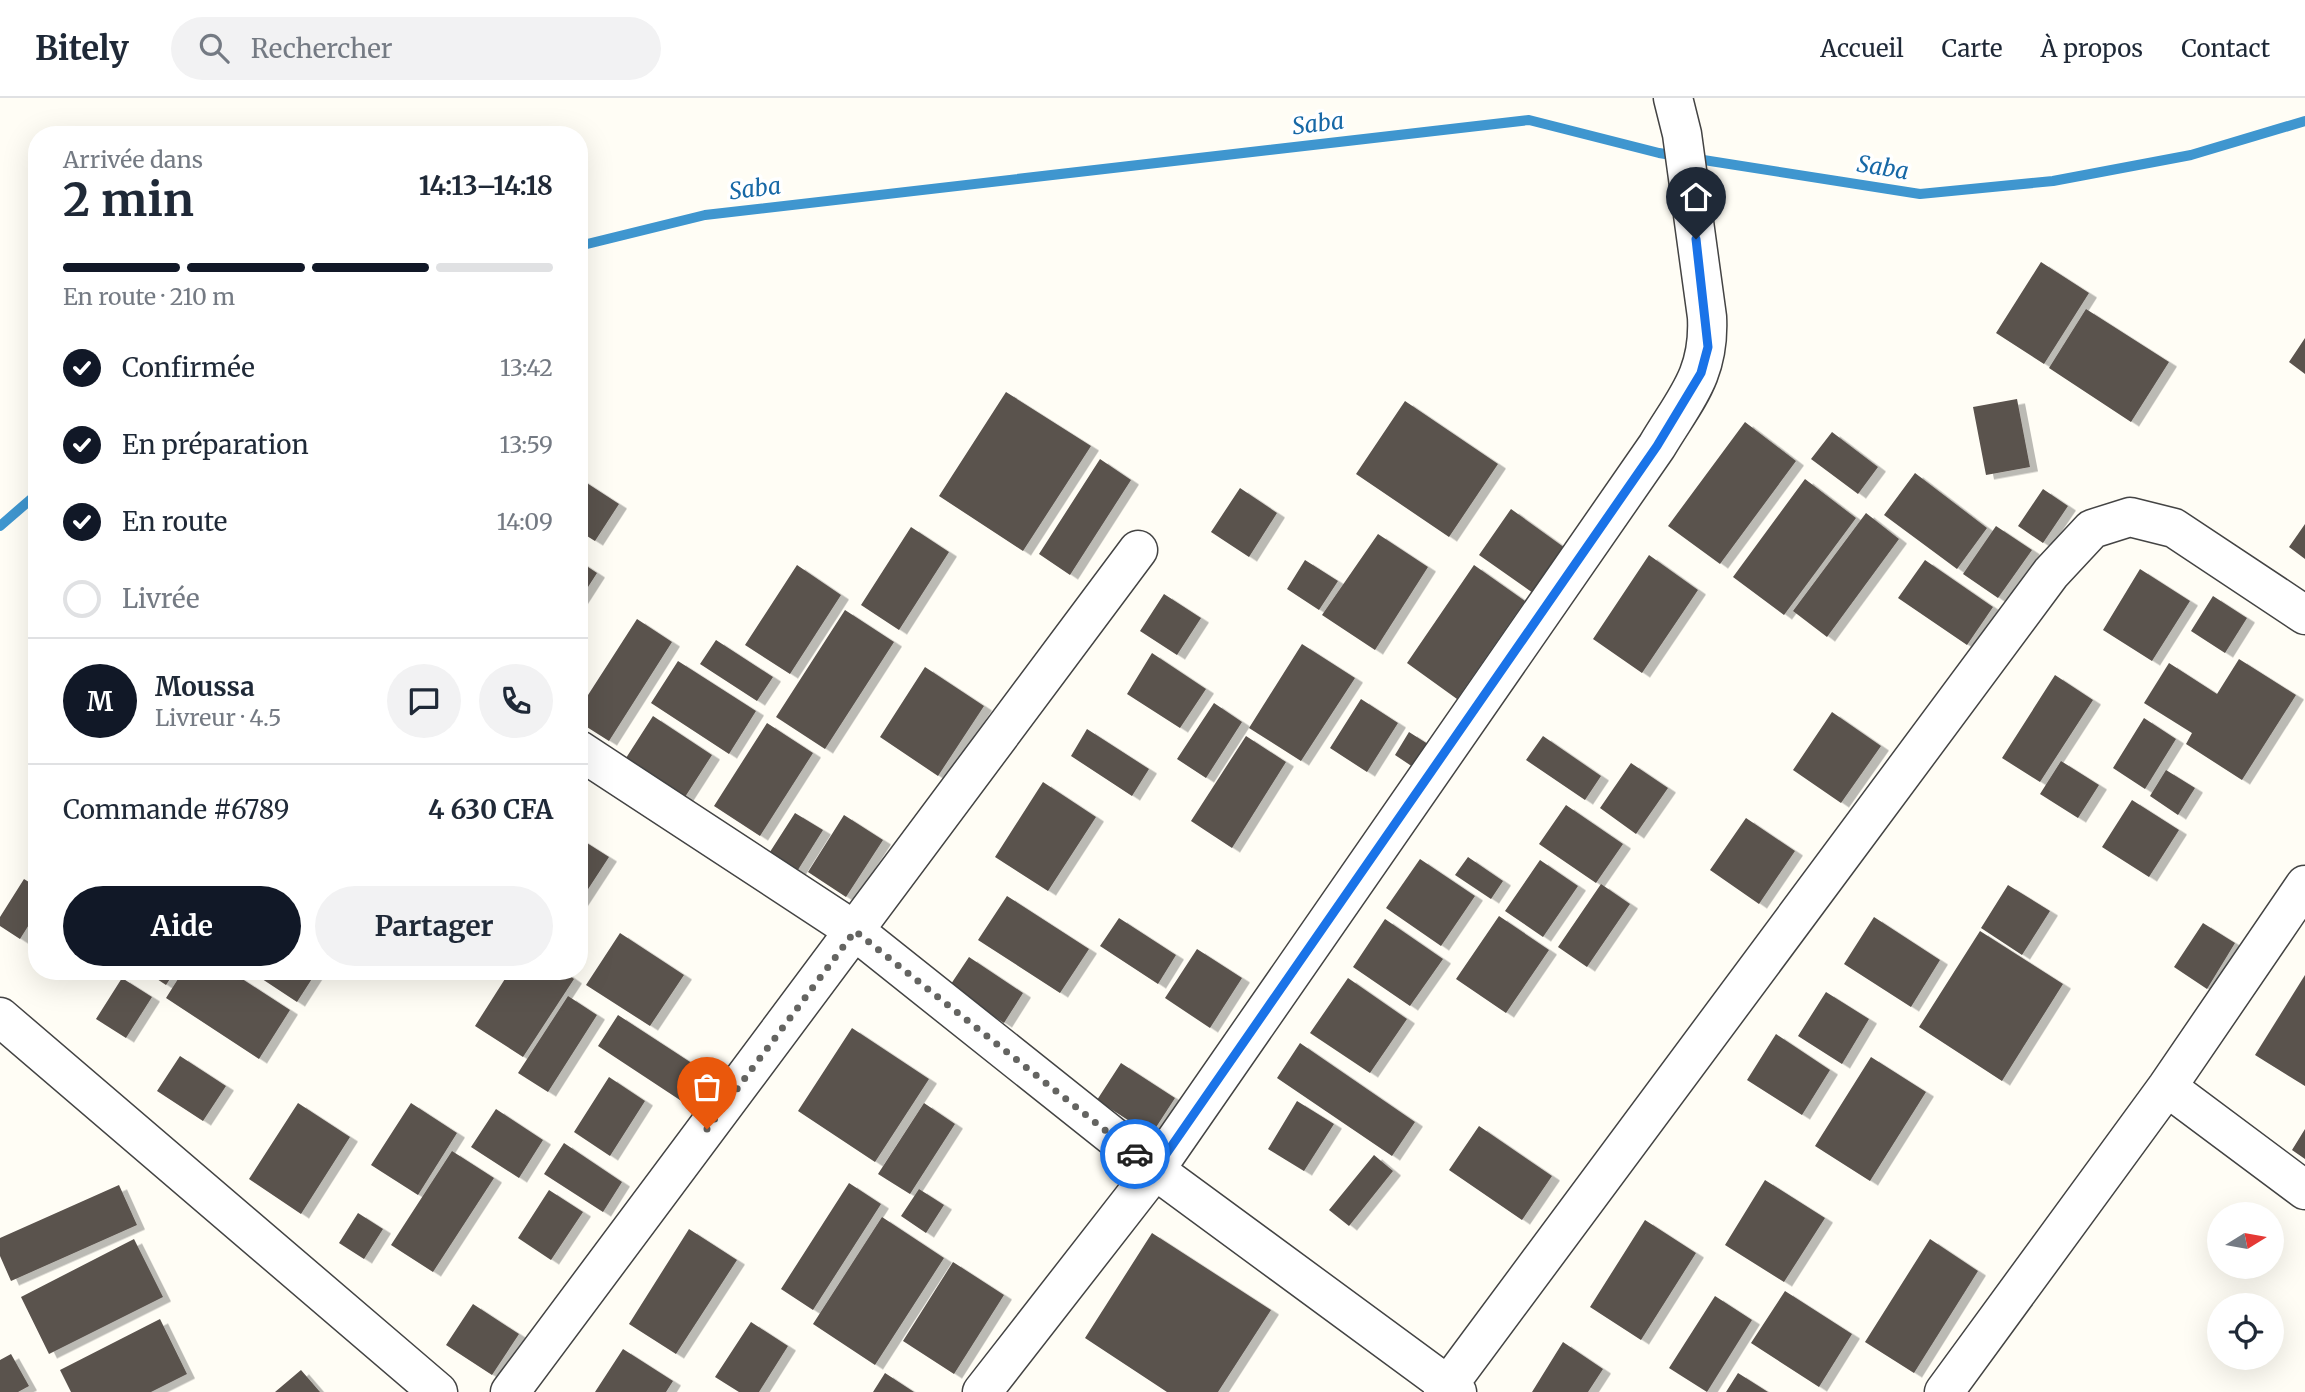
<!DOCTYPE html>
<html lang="fr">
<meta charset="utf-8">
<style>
:root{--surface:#fff;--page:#f2f2f3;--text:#1f2937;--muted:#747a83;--line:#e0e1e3;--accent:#111827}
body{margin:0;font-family:Merriweather,serif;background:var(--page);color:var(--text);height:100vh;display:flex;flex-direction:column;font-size:26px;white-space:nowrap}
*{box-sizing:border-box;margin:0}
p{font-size:23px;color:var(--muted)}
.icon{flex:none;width:38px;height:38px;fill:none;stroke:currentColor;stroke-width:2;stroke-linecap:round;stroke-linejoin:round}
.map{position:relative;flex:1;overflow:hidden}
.details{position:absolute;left:28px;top:28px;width:560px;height:854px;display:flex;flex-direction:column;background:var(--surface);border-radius:28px;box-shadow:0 7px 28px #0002}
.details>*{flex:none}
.needle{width:46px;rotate:79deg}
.controls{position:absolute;left:2207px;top:1104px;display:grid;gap:14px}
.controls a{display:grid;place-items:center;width:77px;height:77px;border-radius:50%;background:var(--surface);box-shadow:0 7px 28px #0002;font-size:35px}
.pin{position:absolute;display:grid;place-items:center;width:60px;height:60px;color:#fff;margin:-72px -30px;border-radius:50% 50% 50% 0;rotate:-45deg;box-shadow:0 0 7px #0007}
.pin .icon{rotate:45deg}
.courier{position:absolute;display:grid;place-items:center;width:70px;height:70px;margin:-35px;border:5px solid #1a73e8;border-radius:50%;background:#fff;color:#222;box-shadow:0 2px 9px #0007}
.headline em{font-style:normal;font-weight:700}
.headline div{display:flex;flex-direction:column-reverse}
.headline{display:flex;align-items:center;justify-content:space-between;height:119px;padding:0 35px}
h1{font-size:46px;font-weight:700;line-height:52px}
.bar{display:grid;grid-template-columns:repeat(4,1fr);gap:10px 7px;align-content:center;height:84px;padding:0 35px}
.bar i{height:9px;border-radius:5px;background:var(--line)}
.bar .current{background:var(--accent)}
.bar p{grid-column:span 4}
.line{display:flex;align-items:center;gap:18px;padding:0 35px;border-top:2px solid var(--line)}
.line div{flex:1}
.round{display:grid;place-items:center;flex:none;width:74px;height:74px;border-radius:37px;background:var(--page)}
ol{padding:0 35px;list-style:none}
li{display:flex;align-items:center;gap:21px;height:77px}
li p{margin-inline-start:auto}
li .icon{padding:7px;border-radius:50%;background:var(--accent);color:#fff;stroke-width:4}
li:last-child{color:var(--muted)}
li i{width:38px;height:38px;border:4px solid var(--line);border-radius:50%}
.button{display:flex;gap:14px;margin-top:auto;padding:14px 35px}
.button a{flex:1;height:80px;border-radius:42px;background:var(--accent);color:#fff;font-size:28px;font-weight:700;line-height:80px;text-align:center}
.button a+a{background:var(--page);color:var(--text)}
header{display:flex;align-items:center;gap:42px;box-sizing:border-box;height:98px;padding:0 35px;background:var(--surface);border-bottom:2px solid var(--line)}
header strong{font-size:33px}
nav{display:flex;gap:38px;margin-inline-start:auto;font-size:24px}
.search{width:490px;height:63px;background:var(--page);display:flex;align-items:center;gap:18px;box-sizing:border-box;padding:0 24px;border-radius:38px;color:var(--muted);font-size:26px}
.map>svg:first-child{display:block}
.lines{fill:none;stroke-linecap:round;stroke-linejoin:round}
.stream{stroke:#3f96cf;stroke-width:10}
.building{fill:#5a524d;filter:url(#shadow)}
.minor-casing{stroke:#444;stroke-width:41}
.minor{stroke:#fff;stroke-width:38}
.done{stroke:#646461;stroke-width:7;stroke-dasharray:0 12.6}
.route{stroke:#1a73e8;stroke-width:9}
.labels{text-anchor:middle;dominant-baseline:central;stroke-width:7;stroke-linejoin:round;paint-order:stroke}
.water-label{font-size:23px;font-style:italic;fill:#1768a6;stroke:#fff}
</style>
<header>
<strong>Bitely</strong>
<div class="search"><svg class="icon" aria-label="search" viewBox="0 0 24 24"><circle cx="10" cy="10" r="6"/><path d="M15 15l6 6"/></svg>Rechercher</div>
<nav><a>Accueil</a><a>Carte</a><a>À propos</a><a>Contact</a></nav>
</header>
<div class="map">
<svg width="2305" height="1294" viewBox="0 0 2305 1294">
<defs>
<filter id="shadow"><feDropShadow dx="8" dy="4.5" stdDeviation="0" flood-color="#0004"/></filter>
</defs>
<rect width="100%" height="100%" fill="#fffdf5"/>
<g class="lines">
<path class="stream" d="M579,148L705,117L1529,22L1659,55L1920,96L2053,83L2191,57L2305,23
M0,428L37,396"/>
</g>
<path class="building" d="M2041,164L2089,195L2044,266L1996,235Z
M2086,211L2169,264L2131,324L2049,270Z
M2305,240V276L2289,264Z
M1006,294L1091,348L1023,453L939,398Z
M2017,301L2030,369L1986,377L1973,309Z
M1405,303L1498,366L1449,439L1356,376Z
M1745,324L1796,363L1720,466L1668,428Z
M1832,334L1878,369L1858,396L1811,361Z
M1100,361L1131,382L1070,477L1039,456Z
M1915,375L1987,430L1957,471L1884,417Z
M579,380L619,406L595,443L579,433Z
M1805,381L1856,420L1784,517L1733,479Z
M1240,390L1277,415L1249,459L1211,434Z
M2043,391L2068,408L2043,445L2018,428Z
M1511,411L1565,450L1533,495L1479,457Z
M1866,415L1899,441L1827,539L1793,513Z
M2305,426V461L2289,449Z
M1996,428L2032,452L1998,500L1963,476Z
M911,429L949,454L899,532L861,507Z
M1378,436L1428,469L1375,552L1322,517Z
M1649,457L1698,492L1642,575L1593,541Z
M1305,462L1338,483L1319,512L1287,491Z
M1925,462L1993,509L1967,547L1898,500Z
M579,463L597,475L579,503Z
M797,467L841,497L790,576L745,547Z
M1474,467L1525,503L1457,601L1407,565Z
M2140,471L2190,503L2152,563L2103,532Z
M1164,496L1201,520L1177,557L1140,533Z
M2213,498L2247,520L2225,555L2191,533Z
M845,512L894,544L825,651L776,619Z
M637,521L672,544L609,643L579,624V611Z
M716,542L773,579L757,603L700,566Z
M1302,546L1355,580L1301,663L1249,630Z
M1152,555L1206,591L1180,630L1127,596Z
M2239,561L2296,597L2242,682L2186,646L2192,635L2144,605L2169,565L2217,596Z
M678,563L756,613L729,656L651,605Z
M925,569L984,608L938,678L880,639Z
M2055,577L2093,602L2040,684L2002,660Z
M1361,601L1398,625L1367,674L1330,650Z
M1214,605L1242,624L1206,680L1177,661Z
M1832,614L1881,648L1841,705L1793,672Z
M653,618L712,657L685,699L626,660Z
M2144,620L2176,641L2145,691L2113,670Z
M767,625L813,655L760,738L714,708Z
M1087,631L1149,671L1132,698L1071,658Z
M1409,634L1431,648L1416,671L1395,657Z
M1246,638L1286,664L1232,750L1191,723Z
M1543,638L1601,678L1585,702L1526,662Z
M2061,663L2099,687L2078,720L2040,696Z
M1631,665L1668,690L1636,736L1600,710Z
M2166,672L2195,690L2178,717L2150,698Z
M1043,684L1096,719L1048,793L995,759Z
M2132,702L2179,732L2149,779L2102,749Z
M1566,707L1623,746L1596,785L1539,746Z
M795,715L823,732L796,775L768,757Z
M844,717L883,742L846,799L808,774Z
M1746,720L1795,753L1759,806L1710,772Z
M579,740L609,759L579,805Z
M1468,759L1503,783L1491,801L1455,777Z
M1420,761L1475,798L1441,848L1386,810Z
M1540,762L1578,788L1543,839L1505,813Z
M24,781L37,789V814L20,841L0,828V819Z
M1601,786L1630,806L1587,869L1558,849Z
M2008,787L2050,813L2022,857L1981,830Z
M1007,798L1089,851L1060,895L978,842Z
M1499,818L1549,852L1506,915L1456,881Z
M1874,819L1940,862L1911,909L1844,866Z
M1119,820L1176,857L1158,886L1100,848Z
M1385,821L1443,861L1410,908L1353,869Z
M2203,825L2235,845L2207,891L2174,869Z
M1980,833L2063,886L2002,983L1919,929Z
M620,835L684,877L650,928L586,887Z
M1197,851L1242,880L1210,930L1165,900Z
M969,859L1023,895L1004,925L949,889Z
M145,873H175L166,887Z
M183,873H230L290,912L259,961L166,900Z
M250,873H317L297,904Z
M510,873H563L574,881L523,959L475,928Z
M2305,877V988L2255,957Z
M122,880L152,899L126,940L96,921Z
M1348,880L1407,921L1370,975L1310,935Z
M1826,894L1869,921L1842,966L1798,938Z
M568,898L597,917L548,994L518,975Z
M618,917L710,977L689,1008L598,948Z
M852,930L929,981L875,1064L798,1013Z
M1776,936L1830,972L1802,1017L1747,982Z
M1300,945L1415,1024L1392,1058L1277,980Z
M180,958L226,988L203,1023L157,993Z
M1871,959L1926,994L1870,1083L1815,1048Z
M1121,965L1175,1000L1151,1037L1097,1002Z
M609,979L645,1003L610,1058L574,1034Z
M1297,1003L1334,1026L1304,1073L1268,1051Z
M298,1005L350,1039L301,1116L249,1081Z
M411,1005L457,1035L418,1097L371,1067Z
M924,1005L955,1026L910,1096L878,1076Z
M496,1011L543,1042L519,1080L471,1049Z
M1479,1028L1552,1078L1522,1122L1449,1072Z
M2305,1031V1061L2292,1052Z
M564,1045L622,1084L603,1114L544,1076Z
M452,1053L494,1080L433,1174L391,1147Z
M1374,1057L1393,1073L1349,1128L1329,1112Z
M1765,1082L1825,1120L1784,1184L1725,1147Z
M849,1085L881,1106L813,1212L781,1191Z
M119,1087L137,1127L11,1183L0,1158V1140Z
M919,1091L944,1107L926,1135L901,1118Z
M549,1092L583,1114L551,1162L518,1140Z
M358,1115L383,1131L364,1161L339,1145Z
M882,1119L944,1160L875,1267L813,1226Z
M1645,1122L1696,1155L1641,1242L1590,1209Z
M689,1131L737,1162L676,1256L629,1226Z
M1152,1135L1271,1212L1218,1294H1167L1085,1240Z
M134,1141L163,1199L49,1256L21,1199Z
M1930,1141L1978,1173L1914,1275L1865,1244Z
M953,1164L1004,1197L954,1276L903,1243Z
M1785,1193L1852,1236L1819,1289L1751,1245Z
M1715,1198L1752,1222L1707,1294L1669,1270Z
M473,1206L519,1236L492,1277L446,1247Z
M160,1221L187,1276L151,1294H71L60,1272Z
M751,1224L788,1248L759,1294H739L715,1279Z
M1563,1244L1603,1271L1588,1294H1532Z
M623,1251L673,1283L666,1294H595Z
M11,1256L29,1288L18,1294H0V1262Z
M301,1272L320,1294H275Z
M885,1275L914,1294H873Z
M1738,1275L1768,1294H1726Z"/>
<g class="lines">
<g class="minor-casing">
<path id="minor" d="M579,652L855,833L1155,1072L1457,1294
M0,919L438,1294
M2167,989L2305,1092
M510,1294L1138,452
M982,1294L1155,1072L1657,348C1685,301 1710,277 1707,219L1682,36L1673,0
M1443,1294L2051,475L2092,431L2130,419L2174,430L2305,517
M1944,1294L2167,989L2305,787"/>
</g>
<use href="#minor" class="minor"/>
</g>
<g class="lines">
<path class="done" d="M707,1031L855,833L1135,1056"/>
<path class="route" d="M1135,1056L1155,1072L1657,348L1701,275L1708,249L1696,141"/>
</g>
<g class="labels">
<g class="water-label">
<text transform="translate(1318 25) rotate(-7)">Saba</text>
<text transform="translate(1883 69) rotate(9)">Saba</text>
<text transform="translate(755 90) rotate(-7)">Saba</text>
</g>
</g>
</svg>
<div class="controls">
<a><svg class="needle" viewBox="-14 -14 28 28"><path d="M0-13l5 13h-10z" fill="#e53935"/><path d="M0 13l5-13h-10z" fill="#747a83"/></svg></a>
<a><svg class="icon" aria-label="locate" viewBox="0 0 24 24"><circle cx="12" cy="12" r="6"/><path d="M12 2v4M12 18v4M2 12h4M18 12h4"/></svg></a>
</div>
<div class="pin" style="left:707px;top:1031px;background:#ea580c"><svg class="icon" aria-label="bag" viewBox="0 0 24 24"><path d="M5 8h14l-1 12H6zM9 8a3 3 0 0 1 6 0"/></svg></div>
<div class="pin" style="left:1696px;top:141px;background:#1f2937"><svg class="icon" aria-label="home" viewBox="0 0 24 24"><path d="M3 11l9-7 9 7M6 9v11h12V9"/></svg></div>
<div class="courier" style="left:1135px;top:1056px"><svg class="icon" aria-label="car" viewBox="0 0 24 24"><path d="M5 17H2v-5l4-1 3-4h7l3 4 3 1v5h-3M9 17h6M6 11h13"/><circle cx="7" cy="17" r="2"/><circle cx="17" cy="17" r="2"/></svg></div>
<section class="details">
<div class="headline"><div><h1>2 min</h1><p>Arrivée dans</p></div><em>14:13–14:18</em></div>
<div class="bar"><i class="current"></i><i class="current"></i><i class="current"></i><i></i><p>En route · 210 m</p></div>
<ol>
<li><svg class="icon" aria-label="check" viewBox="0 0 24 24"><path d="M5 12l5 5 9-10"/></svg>Confirmée<p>13:42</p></li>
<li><svg class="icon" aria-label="check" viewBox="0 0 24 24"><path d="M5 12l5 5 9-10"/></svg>En préparation<p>13:59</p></li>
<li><svg class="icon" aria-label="check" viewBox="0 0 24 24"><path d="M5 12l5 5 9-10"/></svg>En route<p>14:09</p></li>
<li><i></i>Livrée</li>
</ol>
<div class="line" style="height:126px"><b class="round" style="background:var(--accent);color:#fff">M</b><div><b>Moussa</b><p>Livreur · 4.5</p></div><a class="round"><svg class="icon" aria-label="chat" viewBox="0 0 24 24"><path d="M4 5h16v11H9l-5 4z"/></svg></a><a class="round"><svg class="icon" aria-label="phone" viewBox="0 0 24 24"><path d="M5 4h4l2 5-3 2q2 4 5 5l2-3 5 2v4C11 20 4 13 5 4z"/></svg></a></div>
<div class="line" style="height:91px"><div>Commande #6789</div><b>4 630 CFA</b></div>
<div class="button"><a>Aide</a><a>Partager</a></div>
</section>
</div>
